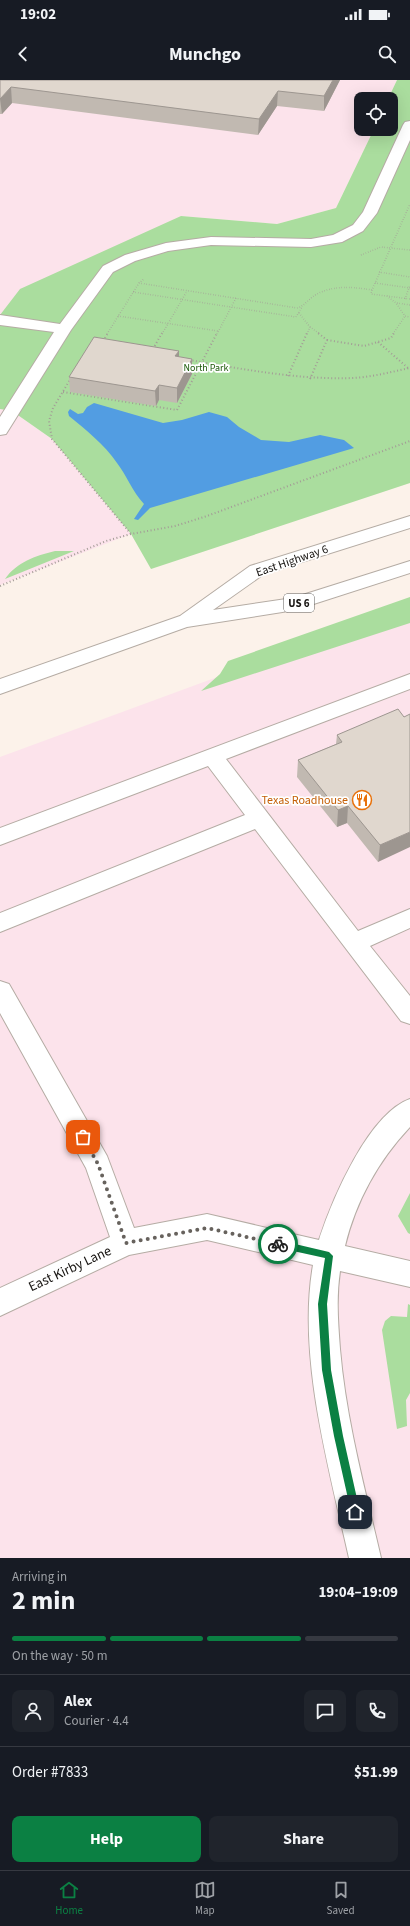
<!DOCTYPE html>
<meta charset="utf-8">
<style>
:root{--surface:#171b24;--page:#20242c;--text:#f1f3f6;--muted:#9ea1a6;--line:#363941;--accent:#0b8043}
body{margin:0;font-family:"Source Sans 3",sans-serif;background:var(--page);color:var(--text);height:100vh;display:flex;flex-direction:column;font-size:15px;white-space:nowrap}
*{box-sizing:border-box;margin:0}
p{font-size:13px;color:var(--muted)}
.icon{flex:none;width:22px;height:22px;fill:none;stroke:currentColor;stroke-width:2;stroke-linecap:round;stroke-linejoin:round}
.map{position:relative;height:1478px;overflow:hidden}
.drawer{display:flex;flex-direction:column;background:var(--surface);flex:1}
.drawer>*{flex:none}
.fabs{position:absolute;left:354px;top:12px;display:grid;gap:8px}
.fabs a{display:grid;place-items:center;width:44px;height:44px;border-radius:8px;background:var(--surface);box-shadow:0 4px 16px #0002;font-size:20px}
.pin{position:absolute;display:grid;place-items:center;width:34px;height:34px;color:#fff;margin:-17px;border-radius:8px;box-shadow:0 2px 6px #0006}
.courier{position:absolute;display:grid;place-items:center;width:40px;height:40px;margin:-20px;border:3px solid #0b8043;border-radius:50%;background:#fff;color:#222;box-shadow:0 1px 5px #0007}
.overview em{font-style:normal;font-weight:700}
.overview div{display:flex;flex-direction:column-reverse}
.overview{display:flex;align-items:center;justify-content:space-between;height:68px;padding:0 12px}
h1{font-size:26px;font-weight:700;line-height:30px}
.bar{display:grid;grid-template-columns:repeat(4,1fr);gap:6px 4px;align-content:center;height:48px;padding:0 12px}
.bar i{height:5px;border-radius:3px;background:var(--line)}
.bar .selected{background:var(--accent)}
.bar p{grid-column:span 4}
.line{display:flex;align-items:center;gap:10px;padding:0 12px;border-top:1px solid var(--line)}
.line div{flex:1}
.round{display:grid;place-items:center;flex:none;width:42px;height:42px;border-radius:8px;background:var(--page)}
.primary-button{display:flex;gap:8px;margin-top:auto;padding:8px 12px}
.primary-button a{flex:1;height:46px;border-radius:8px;background:var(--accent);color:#fff;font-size:16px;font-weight:700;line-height:46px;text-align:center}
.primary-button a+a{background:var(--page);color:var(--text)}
.status{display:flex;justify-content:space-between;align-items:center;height:28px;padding:0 20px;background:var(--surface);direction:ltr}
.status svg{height:11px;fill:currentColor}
header{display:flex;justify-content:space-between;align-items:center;height:52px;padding:0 12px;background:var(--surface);font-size:18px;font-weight:700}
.tabs{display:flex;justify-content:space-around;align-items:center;height:56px;border-top:1px solid var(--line);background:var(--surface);font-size:11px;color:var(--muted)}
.tabs a{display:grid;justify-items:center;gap:2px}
.tabs .selected{color:var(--accent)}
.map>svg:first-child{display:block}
.commercial{fill:#fce3eb}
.green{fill:#aadd9e}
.water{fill:#529de2}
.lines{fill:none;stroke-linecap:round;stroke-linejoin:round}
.minor-casing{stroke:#b5aca4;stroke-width:2}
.highway-casing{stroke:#b5aca4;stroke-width:2}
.path-far1{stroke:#a39c96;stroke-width:1.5;stroke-dasharray:0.5 2;stroke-linecap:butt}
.path{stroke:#a39c96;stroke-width:2;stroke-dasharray:1 2.5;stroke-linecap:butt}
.minor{fill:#fff;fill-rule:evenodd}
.highway{fill:#fff;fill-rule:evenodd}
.wall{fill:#c1b9b1}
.shaded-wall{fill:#9d9690}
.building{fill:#e0d7ce;stroke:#9d9690}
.route{fill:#0b8043}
.done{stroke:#67625d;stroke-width:4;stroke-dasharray:0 7.2}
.labels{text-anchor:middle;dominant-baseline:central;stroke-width:3.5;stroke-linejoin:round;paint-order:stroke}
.far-park-label{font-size:10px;fill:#1c5a09;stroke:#fff}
.shield{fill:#fff;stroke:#5d5a58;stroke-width:1}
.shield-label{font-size:11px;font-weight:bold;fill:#171411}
.street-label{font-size:12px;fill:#171411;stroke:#fff}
.food-label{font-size:12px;fill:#c56008;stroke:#fff;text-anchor:end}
.near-street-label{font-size:14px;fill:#171411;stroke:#fff}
</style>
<div class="status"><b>19:02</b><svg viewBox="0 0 49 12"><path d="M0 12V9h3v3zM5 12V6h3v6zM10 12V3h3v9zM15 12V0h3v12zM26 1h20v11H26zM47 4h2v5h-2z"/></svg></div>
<header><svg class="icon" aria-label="back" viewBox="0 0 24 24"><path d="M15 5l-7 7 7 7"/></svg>Munchgo<svg class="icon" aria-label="search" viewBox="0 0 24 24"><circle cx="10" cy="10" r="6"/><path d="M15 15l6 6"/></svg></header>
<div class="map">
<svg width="410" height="1478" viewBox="0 0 410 1478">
<rect width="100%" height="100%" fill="#fcf2ea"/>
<path class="commercial" d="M0,0H397L388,19H361V49H374L336,128L277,144L181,136L0,235Z
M0,329L12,331L52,359L131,454L0,505Z
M410,526V1478H0V677Z"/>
<path class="green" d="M397,0H410V403L151,489L131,454L52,359L12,331L0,329V235L20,209L181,136L277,144L336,128L374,49H391V19H388Z
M55,471H74L5,499C17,482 35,476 55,471Z
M410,517V543L201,611L220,594L228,581Z
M410,1113V1154L408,1153L398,1136Z
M408,1224L410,1225V1313L406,1320L407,1346L397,1349L382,1250L385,1241L391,1236L407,1237Z"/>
<path class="water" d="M94,323L163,343L182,340L209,332L227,337L239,347L261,360L289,362L320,355L344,360L354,368L150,428L138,440L134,439L144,424C132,411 127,396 117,383C104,364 86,350 69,336L68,332L70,329L78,334L83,333L87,327Z"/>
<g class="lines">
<g class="minor-casing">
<path id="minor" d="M410,41V60L377,133L363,151L342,162L311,167L211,165L168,171L135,181L113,192L71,250L6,354L0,355V337L54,252L0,245V235L60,244L103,186L125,175L166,163L211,157L311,159L333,155L353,145L363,132L403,45L405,42Z
M410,594V609L226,679L358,851L410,829V848L370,866L410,916V944L401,941L255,749L0,852V833L245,735L208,686L0,765V748Z
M0,901L9,904L107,1076L134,1148L207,1134L319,1160C332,1120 368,1034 410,1019V1047C378,1081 356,1121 345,1166L410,1181V1207L340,1191C336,1218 338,1242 340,1269C346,1340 365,1409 381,1478H349C329,1388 297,1276 313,1185L207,1160L129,1175L0,1236V1208L110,1157L86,1088L0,933Z"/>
</g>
<g class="highway-casing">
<path id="highway" d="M410,436V448L264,494L213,530L293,518L410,481V493L295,530L187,547L0,614V599L180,536L250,486Z"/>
</g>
<path class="path-far1" d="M361,175L381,167L410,170
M379,192L410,197
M139,203L297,228C305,226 309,218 317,214C334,205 354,207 372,210L410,124
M375,203L410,208
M372,210L371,214L410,219
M133,212L296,237L302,227
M387,216L396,223L405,236L410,237
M405,219L410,205
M397,223L410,225
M299,233L310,247L307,254
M118,236L218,251
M310,247L320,254
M107,254L139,203L144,199
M162,254L187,211
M217,254L236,218
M393,254L405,236"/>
<path class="path" d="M327,260L364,266L391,258L394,253
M103,261L108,253
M378,262L408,288
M153,269L162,253
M189,280C243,289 298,300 353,298C372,297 391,292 410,288
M288,296L307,253
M71,298L53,328L49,341L52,359L131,454
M310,299L327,260L318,253
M63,312L177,330L217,253
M0,506L106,461L131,454L175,446L207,436L410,361"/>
<use href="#minor" class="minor"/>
<use href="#highway" class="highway"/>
</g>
<path class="wall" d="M0,0H340L324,31L277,26L258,55L12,23L2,34H0Z
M179,277L192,279V294L177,323L159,320L156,326L70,312L69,297Z
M404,637L378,782L347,743L337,747L297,697L298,680L336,664L337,655Z"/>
<path class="shaded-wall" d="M333,0H340L324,31V16Z
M11,7L12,23L2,34L0,19Z
M278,11L277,26L258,55L259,39Z
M179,271V286L175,276Z
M192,279V294L177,323V308Z
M159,305V320L156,326L155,311Z
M348,726L347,743L337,747L338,730Z
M410,752V767L378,782L380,765Z"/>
<path class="building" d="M0,0H333L324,16L278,11L259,39L11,7L0,19Z
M94,257L179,271L175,276L192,279L177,308L159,305L155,311L69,297Z
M398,629L404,637L410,634V752L380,765L348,726L338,730L298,680L342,662L337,655Z"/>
<path class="route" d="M278,1160L329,1172L333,1176L327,1224L331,1290L343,1356L360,1432L355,1437L351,1432L334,1356L322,1290L318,1224L325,1178L275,1167V1161Z"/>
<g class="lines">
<path class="done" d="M83,1057L98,1084L126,1163L207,1148L278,1164"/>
</g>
<defs>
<g id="restaurant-ring" transform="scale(1)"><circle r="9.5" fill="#fff" stroke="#e8710a" stroke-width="1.5"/><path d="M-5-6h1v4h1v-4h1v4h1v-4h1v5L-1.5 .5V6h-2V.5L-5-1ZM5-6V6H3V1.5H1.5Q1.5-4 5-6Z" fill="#e8710a"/></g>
</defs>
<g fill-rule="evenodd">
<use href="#restaurant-ring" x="362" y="720"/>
</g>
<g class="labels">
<g class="far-park-label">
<text x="206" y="288">North Park</text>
</g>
<rect class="shield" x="284" y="514" width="30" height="18" rx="3"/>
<g class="shield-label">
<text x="299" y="523">US 6</text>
</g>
<g class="street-label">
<text transform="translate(292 481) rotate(-19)">East Highway 6</text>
</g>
<g class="food-label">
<text x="348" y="720">Texas Roadhouse</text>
</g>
<g class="near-street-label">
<text transform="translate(70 1189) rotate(-25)">East Kirby Lane</text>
</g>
</g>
</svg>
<div class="fabs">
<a><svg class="icon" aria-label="locate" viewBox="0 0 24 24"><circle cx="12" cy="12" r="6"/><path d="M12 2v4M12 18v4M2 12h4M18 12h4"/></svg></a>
</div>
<div class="pin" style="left:83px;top:1057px;background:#ea580c"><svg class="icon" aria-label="bag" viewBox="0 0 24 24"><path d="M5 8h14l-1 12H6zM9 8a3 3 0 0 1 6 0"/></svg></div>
<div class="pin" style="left:355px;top:1432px;background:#1f2937"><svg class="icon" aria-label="home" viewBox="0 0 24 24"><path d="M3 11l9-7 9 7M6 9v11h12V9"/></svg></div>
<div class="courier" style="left:278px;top:1164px"><svg class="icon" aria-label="bike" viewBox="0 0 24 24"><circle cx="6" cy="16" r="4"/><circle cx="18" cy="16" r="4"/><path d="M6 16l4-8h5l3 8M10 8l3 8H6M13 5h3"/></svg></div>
</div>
<section class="drawer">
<div class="overview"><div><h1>2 min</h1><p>Arriving in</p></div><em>19:04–19:09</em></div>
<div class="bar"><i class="selected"></i><i class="selected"></i><i class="selected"></i><i></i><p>On the way · 50 m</p></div>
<div class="line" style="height:72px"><a class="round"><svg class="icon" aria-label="person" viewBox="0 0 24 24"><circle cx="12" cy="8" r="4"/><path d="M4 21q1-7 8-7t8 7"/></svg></a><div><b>Alex</b><p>Courier · 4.4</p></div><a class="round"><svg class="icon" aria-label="chat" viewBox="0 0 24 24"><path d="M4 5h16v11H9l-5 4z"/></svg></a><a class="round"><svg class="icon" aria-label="phone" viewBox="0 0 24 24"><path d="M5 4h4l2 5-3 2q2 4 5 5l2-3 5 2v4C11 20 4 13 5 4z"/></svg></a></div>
<div class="line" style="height:52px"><div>Order #7833</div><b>$51.99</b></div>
<div class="primary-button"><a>Help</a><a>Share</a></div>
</section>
<nav class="tabs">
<a class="selected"><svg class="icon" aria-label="home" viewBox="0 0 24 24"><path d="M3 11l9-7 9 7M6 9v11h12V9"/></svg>Home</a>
<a><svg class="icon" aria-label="map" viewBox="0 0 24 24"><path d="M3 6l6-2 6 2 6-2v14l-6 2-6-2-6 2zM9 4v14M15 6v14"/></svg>Map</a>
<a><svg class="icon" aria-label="saved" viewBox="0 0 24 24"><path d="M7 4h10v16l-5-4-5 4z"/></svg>Saved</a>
</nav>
